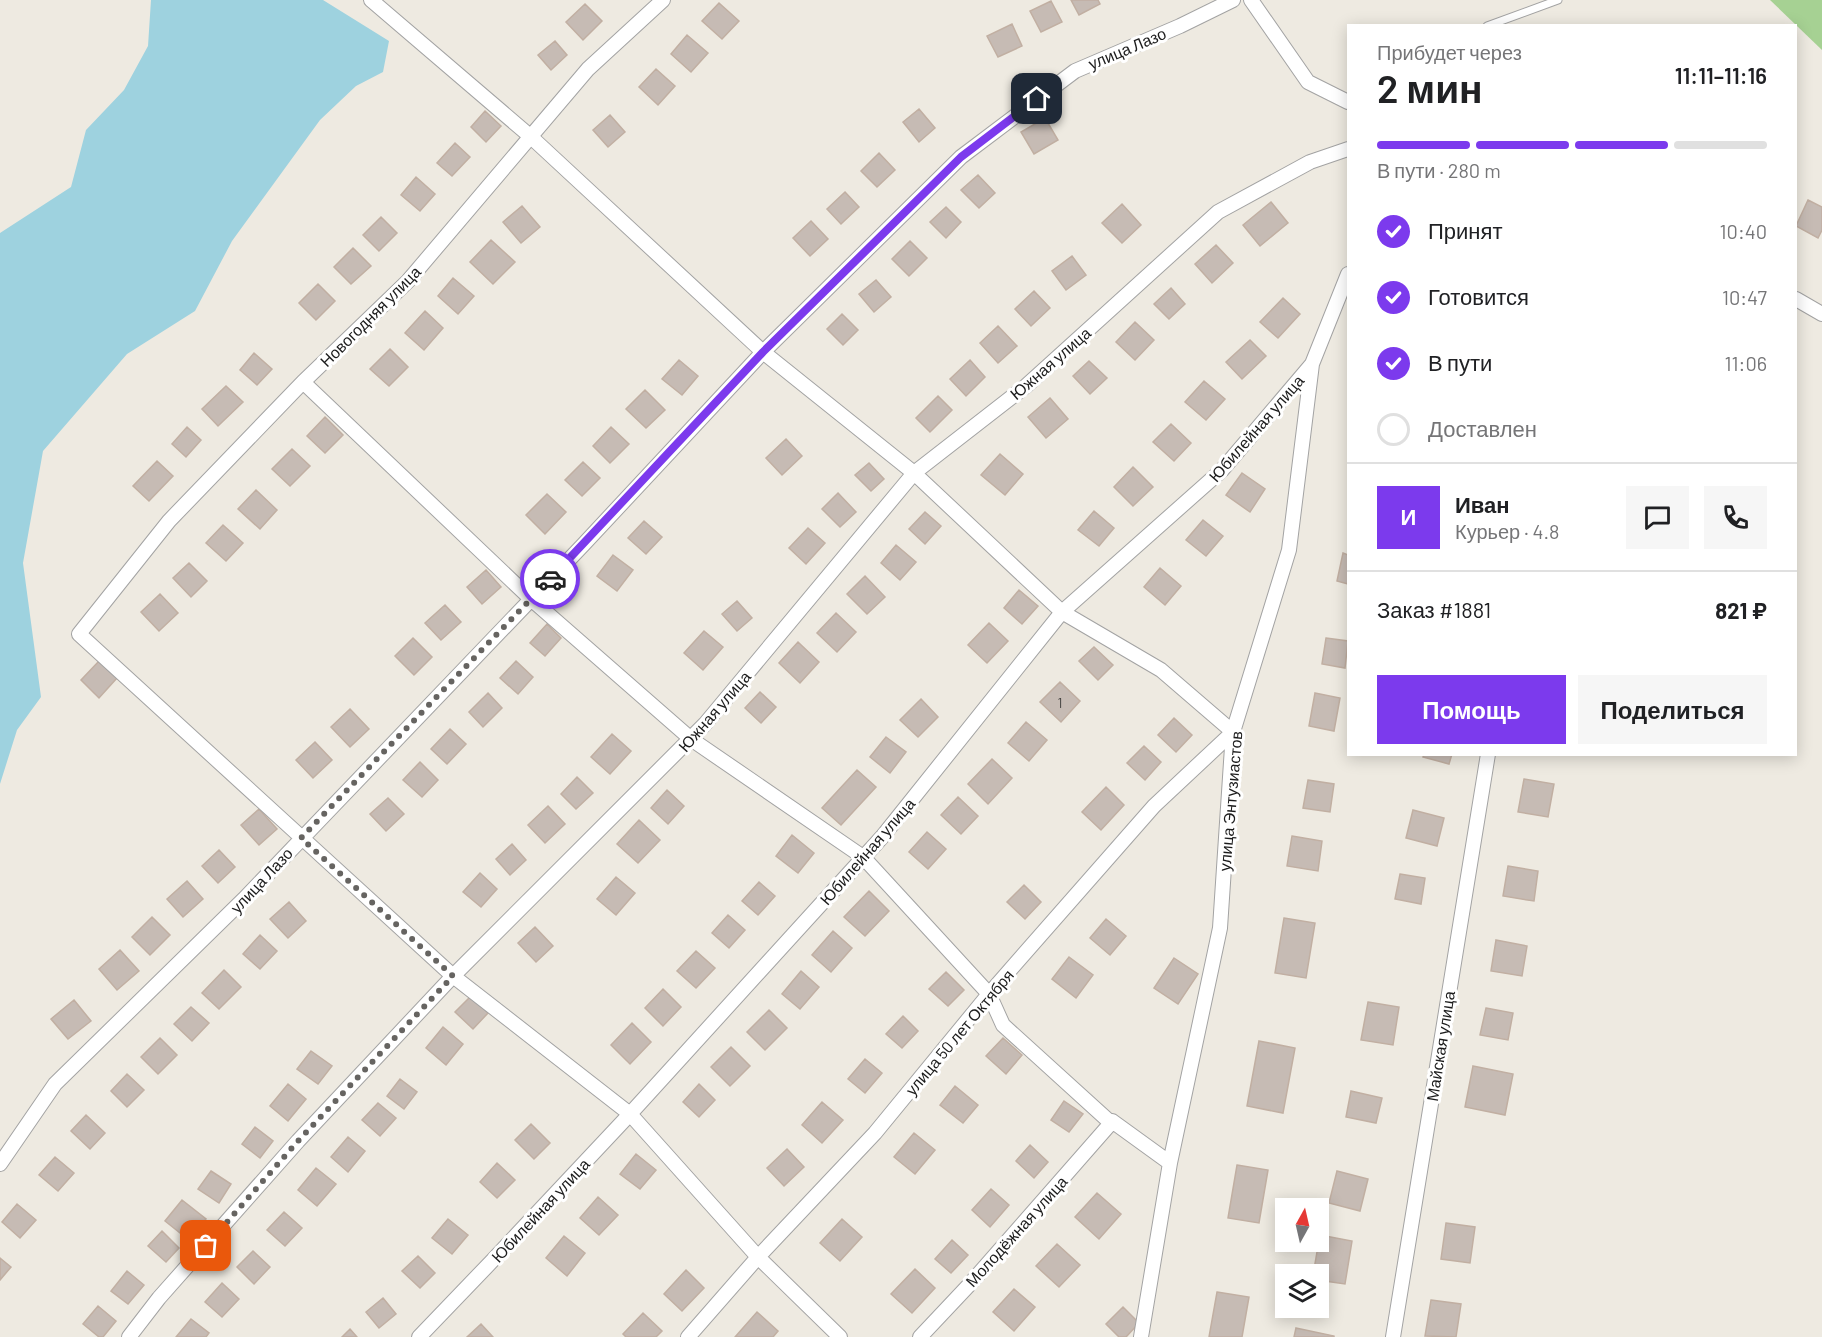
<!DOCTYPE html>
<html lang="ru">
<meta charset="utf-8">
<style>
:root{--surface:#fff;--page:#f6f6f6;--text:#202124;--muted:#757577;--line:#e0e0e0;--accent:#7c3aed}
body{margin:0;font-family:Barlow,sans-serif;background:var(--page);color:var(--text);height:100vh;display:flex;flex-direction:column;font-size:22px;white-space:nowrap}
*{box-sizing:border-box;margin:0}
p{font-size:20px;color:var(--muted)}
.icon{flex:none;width:33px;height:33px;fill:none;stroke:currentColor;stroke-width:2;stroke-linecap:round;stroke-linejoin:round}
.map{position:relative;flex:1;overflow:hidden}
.details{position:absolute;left:1347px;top:24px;width:450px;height:732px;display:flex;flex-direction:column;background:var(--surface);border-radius:0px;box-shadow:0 3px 15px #0003}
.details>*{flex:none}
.needle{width:39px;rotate:8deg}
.buttons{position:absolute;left:1275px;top:1198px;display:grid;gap:12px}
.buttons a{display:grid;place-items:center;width:54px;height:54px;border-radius:0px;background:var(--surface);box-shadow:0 3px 15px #0003;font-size:30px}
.pin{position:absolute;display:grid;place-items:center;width:51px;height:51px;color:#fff;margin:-26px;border-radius:12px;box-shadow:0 3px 9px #0006}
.courier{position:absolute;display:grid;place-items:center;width:60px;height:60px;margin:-30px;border:4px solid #7c3aed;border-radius:50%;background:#fff;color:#222;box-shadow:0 2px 8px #0007}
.overview em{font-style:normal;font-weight:600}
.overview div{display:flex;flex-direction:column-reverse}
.overview{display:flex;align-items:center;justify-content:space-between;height:102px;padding:0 30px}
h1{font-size:39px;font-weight:600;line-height:45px}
.bar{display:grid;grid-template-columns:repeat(4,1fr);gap:9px 6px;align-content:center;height:72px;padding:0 30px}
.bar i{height:8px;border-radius:4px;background:var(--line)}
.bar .current{background:var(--accent)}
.bar p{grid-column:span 4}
.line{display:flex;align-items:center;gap:15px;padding:0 30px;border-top:2px solid var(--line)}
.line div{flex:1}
.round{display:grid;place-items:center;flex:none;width:63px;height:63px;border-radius:0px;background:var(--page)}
ol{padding:0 30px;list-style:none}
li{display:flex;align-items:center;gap:18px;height:66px}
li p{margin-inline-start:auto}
li .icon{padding:6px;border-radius:50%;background:var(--accent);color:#fff;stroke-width:4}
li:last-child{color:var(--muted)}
li i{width:33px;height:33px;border:3px solid var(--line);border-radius:50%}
.button{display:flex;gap:12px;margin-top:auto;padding:12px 30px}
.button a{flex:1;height:69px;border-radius:0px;background:var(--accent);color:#fff;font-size:24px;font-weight:600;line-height:69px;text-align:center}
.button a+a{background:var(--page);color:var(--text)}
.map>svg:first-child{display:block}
.forest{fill:#a6d193}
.water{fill:#9ed2df}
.building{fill:#c6bbb4;stroke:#c1afa2;stroke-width:1.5}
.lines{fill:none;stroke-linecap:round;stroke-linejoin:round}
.service-casing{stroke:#a3a3a3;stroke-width:9}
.minor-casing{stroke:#a3a3a3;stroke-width:16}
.service{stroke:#fff;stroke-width:7}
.minor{stroke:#fff;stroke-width:14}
.done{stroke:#666461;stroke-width:6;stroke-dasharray:0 10.8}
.route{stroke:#7c3aed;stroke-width:8}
.labels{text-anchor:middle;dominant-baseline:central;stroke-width:6;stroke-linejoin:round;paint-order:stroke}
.number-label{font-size:14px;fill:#464442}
.street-label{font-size:16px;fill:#1c1c1c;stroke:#fff}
</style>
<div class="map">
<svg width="1822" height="1337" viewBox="0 0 1822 1337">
<rect width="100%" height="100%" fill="#eeeae1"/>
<path class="forest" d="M1770,0H1822V50Z"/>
<path class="water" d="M151,0H323L389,41L383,72L356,86L320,120L232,241L195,311L127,354L43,451L23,563L41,697L17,730L0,784V233L71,187L86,130L124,90L148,46Z"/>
<path class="building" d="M1071,0H1098L1100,4L1079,15Z
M1051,1L1062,22L1041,32L1030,11Z
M719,3L739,21L722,39L702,21Z
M585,4L602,21L583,40L566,22Z
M1012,24L1022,46L998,57L987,36Z
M687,35L708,53L691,72L671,54Z
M555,41L567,55L551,70L538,55Z
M656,69L675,86L658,105L639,87Z
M919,109L935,128L919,142L903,122Z
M485,111L501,126L486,142L471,127Z
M610,115L625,132L608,147L593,130Z
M1045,118L1058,140L1034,154L1021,132Z
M455,143L470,157L452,176L437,163Z
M879,153L895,170L877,187L861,171Z
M978,175L995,193L979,208L961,190Z
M416,177L435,194L420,211L401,195Z
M845,192L859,207L841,224L827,209Z
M1808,200L1822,207V230L1818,238L1796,226Z
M1271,202L1288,223L1260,246L1243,225Z
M1122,204L1141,225L1122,243L1102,223Z
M522,206L540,227L521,243L503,222Z
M946,207L961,222L946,238L930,222Z
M381,217L397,233L379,251L363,235Z
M811,221L828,239L810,256L793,238Z
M491,240L515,262L493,284L470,262Z
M910,241L927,258L909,276L892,259Z
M1216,245L1233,263L1212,283L1195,264Z
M353,248L371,266L351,284L334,267Z
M1072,256L1086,275L1066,290L1052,271Z
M453,278L474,296L458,314L438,296Z
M876,280L891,297L874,312L859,294Z
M318,284L335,301L316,320L299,303Z
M1171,288L1185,304L1169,319L1154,304Z
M1034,291L1050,308L1031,326L1015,309Z
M1283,298L1300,314L1278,338L1260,322Z
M425,311L443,328L424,350L405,333Z
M842,314L858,330L843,345L827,329Z
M1135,322L1154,340L1135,360L1116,342Z
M998,326L1017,346L998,363L980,343Z
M1250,340L1266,356L1242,379L1226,362Z
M390,349L408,367L389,386L370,369Z
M254,353L272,369L257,385L240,370Z
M679,360L698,376L682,395L662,379Z
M970,360L985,377L966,396L950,379Z
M1089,361L1107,378L1090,394L1073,376Z
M1204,381L1225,399L1206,420L1185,402Z
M226,386L243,402L218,426L202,409Z
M645,390L665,410L646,428L626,409Z
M938,396L952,410L930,432L916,418Z
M1050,398L1068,419L1046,438L1028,417Z
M325,417L343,435L325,453L307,436Z
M1171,424L1191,443L1174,461L1153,442Z
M187,427L201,440L186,457L172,444Z
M611,427L629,444L610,463L593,446Z
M786,439L802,456L782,475L766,458Z
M292,449L310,466L290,486L272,469Z
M1000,454L1023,474L1005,495L981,475Z
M157,461L173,476L149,501L133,486Z
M583,462L600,478L582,496L565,480Z
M869,463L884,479L871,491L855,475Z
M1133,467L1153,487L1133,506L1114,487Z
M1242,473L1265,489L1250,512L1226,495Z
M256,490L277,510L260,529L238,509Z
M838,493L856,512L840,527L822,509Z
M547,494L566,512L545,534L526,515Z
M1094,511L1114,528L1099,546L1078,530Z
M925,512L941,526L925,544L909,529Z
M1203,520L1223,536L1206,556L1186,540Z
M644,521L662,537L646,554L628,538Z
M223,525L243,543L226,561L206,543Z
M808,528L825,543L806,564L789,548Z
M896,545L916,562L900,580L881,563Z
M1343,553L1348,555V584L1337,581Z
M613,555L633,570L617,591L597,576Z
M189,563L207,581L191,597L173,578Z
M1160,568L1181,586L1165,605L1144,587Z
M486,570L501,587L482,604L467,587Z
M865,576L885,597L867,614L847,594Z
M1019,590L1038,606L1022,624L1004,608Z
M160,594L178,613L159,631L141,612Z
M737,601L752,618L737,631L722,614Z
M445,605L461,622L441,640L425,623Z
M836,613L856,632L837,652L817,633Z
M989,623L1008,641L987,663L968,645Z
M547,624L561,638L545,656L530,643Z
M704,631L723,647L703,670L684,653Z
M413,638L432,657L414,675L395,656Z
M1326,638L1348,641L1345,668L1322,664Z
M798,642L819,662L800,683L779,663Z
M1094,647L1113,665L1098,680L1079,661Z
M99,661L117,678L99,698L81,680Z
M516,661L533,677L518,694L500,678Z
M1060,682L1080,701L1061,722L1040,702Z
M760,692L776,707L761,723L745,708Z
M488,693L502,708L483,727L469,712Z
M1315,693L1340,698L1334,731L1309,726Z
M921,699L938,717L918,737L900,720Z
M350,709L369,729L350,747L331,727Z
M1174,718L1192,735L1176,752L1158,735Z
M1026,722L1047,740L1029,761L1008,743Z
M450,729L466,744L447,764L431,749Z
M612,734L631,751L610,774L591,757Z
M886,737L906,752L890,773L870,757Z
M315,742L332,760L313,778L296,760Z
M1144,746L1161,762L1145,780L1127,763Z
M1424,754H1452L1449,764L1423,757Z
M992,759L1012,778L988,804L968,784Z
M420,762L438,780L422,797L403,780Z
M857,770L876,787L841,825L822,808Z
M577,777L593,793L576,809L561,794Z
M1524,779L1554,784L1548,817L1518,812Z
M1308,780L1334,784L1330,812L1303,808Z
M1106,787L1124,805L1101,830L1082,812Z
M667,790L684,806L668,824L651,808Z
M958,797L978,816L961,834L941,815Z
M388,798L404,814L386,831L370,814Z
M548,806L565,824L545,843L528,825Z
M259,809L277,829L259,845L241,825Z
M1413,810L1444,818L1437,846L1406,838Z
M639,820L660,840L638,863L617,844Z
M927,832L946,849L928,869L909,852Z
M792,835L814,853L798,873L776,856Z
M1292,836L1322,841L1318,871L1287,866Z
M512,844L526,860L510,875L496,859Z
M219,850L235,867L218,883L202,866Z
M1508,866L1538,871L1534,901L1503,896Z
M480,873L497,889L481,907L463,892Z
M1400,874L1425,878L1421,904L1395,899Z
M616,877L635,893L616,915L597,899Z
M187,881L203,899L183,917L167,899Z
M759,882L775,896L758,915L742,901Z
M1024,885L1041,902L1025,919L1007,902Z
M869,891L889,911L865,936L844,917Z
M289,902L306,921L288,938L270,919Z
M728,915L745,930L729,948L712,933Z
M152,917L170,935L150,955L132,937Z
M1284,918L1315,923L1306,978L1275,973Z
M1106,919L1126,936L1110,955L1090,938Z
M535,927L553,946L536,962L518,943Z
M833,931L852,948L831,972L812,955Z
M260,935L277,951L260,969L243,954Z
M1496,940L1527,946L1522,976L1491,971Z
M120,950L139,971L117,990L99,969Z
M696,951L715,968L696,988L677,971Z
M1069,957L1093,975L1076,998L1052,979Z
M1174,958L1198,974L1178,1004L1154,988Z
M224,970L241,987L219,1009L202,993Z
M801,971L819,987L800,1009L782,994Z
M946,972L964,990L948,1006L929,989Z
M663,989L681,1007L663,1026L645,1008Z
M471,996L488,1013L473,1029L455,1012Z
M74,1000L91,1021L68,1039L51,1019Z
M1368,1002L1399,1007L1393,1045L1361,1040Z
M191,1007L209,1023L192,1041L174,1024Z
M1486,1008L1513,1013L1508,1040L1480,1035Z
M769,1010L787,1028L765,1050L747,1032Z
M903,1016L918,1031L902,1048L886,1034Z
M632,1023L651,1042L630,1064L611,1045Z
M443,1027L463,1044L446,1065L426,1048Z
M160,1038L177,1055L158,1074L141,1057Z
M1003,1038L1022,1055L1006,1074L986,1056Z
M1259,1041L1295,1048L1283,1113L1247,1106Z
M731,1047L750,1066L730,1086L711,1067Z
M311,1051L332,1066L318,1084L297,1069Z
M865,1059L882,1073L865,1093L848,1079Z
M1473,1066L1513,1074L1505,1115L1465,1107Z
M127,1074L144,1090L127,1107L111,1091Z
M400,1079L417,1092L404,1109L387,1096Z
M288,1084L306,1099L288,1121L270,1106Z
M699,1084L715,1100L699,1117L683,1102Z
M955,1086L978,1105L963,1123L940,1105Z
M1351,1091L1382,1098L1376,1123L1346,1117Z
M1064,1101L1083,1114L1069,1132L1051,1120Z
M822,1102L843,1120L822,1143L802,1125Z
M378,1103L396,1118L380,1136L362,1120Z
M86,1115L105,1133L90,1149L71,1131Z
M531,1124L550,1143L534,1159L515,1140Z
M255,1127L273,1141L260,1158L242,1144Z
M914,1133L935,1150L915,1174L894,1157Z
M348,1137L365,1151L348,1172L331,1157Z
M1030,1145L1048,1162L1034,1178L1016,1161Z
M787,1149L804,1167L784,1186L767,1168Z
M636,1154L656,1170L640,1189L620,1174Z
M55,1157L74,1173L58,1191L39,1175Z
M497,1163L515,1180L497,1198L480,1182Z
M1237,1165L1268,1170L1259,1223L1228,1218Z
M316,1168L336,1184L317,1206L298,1190Z
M211,1171L231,1184L219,1203L198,1189Z
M1337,1171L1368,1179L1360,1211L1329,1203Z
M991,1189L1009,1205L990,1227L972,1210Z
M1097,1193L1121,1214L1099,1239L1075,1217Z
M598,1197L618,1215L599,1235L580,1218Z
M182,1200L206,1219L190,1241L165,1221Z
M17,1204L36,1220L20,1238L2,1222Z
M284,1212L302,1228L285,1246L267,1230Z
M448,1219L468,1235L452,1254L432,1238Z
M842,1219L862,1237L840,1261L820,1243Z
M1446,1223L1475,1227L1470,1263L1441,1259Z
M162,1231L179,1248L166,1262L148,1246Z
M1320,1235L1352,1241L1345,1284L1318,1280V1275H1313Z
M564,1236L585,1253L567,1276L546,1258Z
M952,1240L968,1255L951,1273L935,1259Z
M1057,1244L1080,1265L1059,1287L1036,1266Z
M253,1251L270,1267L254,1284L237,1267Z
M418,1256L435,1273L420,1288L402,1271Z
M0,1258L11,1267L0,1280Z
M915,1269L935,1288L912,1313L891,1294Z
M686,1270L704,1288L682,1311L664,1294Z
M127,1271L144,1285L128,1304L111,1291Z
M222,1283L239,1299L222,1317L205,1302Z
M1014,1289L1035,1307L1014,1331L993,1312Z
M1217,1292L1249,1297L1242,1337H1209Z
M383,1298L396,1314L379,1328L366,1312Z
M1431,1300L1461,1304L1456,1337L1425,1336Z
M98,1306L116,1321L103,1337H99L83,1324Z
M1123,1307L1139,1323L1126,1337H1119L1106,1324Z
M757,1312L778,1331L773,1337H735Z
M643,1313L662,1331L656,1337H626L623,1334Z
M191,1319L209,1333L206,1337H176Z
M481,1324L493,1337H467Z
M1296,1328L1334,1336V1337H1294Z
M350,1329L357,1337H342Z"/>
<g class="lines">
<g class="service-casing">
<path id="service" d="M1487,26L1558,0"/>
</g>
<g class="minor-casing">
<path id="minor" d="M371,0L530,136L763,352L914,473L1062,612L1161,670L1233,732L1154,806L989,994L875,1133L758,1257L688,1337
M663,0L588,69L408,281L303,382L169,521L79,634L453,976L630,1114L758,1257L840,1337
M1251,0L1308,82L1348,102
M1796,299L1822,314
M303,382L531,599L691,739L863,857L989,994L1003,1025L1111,1123L1112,1121L1170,1163
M0,1164L55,1084L244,899L583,545L763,352L961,157L1075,71L1180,26L1233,0
M129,1337L159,1298L298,1141L453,976L705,724L914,473L1026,386L1218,212L1310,162L1348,149
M419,1337L492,1261L630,1114L882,837L1062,612L1222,470L1312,364
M920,1337L969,1285L1111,1123
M1141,1337L1170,1163L1220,928L1233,732L1289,550L1312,364L1348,274
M1393,1337L1488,754"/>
</g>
<use href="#service" class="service"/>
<use href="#minor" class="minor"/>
</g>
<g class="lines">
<path class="done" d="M206,1246L298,1141L453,976L301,838L550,579"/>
<path class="route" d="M550,579L763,352L961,157L1037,99"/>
</g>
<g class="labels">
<g class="number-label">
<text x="1060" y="702">1</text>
</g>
<g class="street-label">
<text transform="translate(1127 48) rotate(-23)">улица Лазо</text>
<text transform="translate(370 316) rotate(-45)">Новогодняя улица</text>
<text transform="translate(1050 363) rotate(-41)">Южная улица</text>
<text transform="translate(1256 428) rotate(-49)">Юбилейная улица</text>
<text transform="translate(714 711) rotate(-49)">Южная улица</text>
<text transform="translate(1230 801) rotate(-85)">улица Энтузиастов</text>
<text transform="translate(867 851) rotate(-49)">Юбилейная улица</text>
<text transform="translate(261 880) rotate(-47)">улица Лазо</text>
<text transform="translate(959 1032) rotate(-50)">улица 50 лет Октября</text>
<text transform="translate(1440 1046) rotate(-81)">Майская улица</text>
<text transform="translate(540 1210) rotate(-47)">Юбилейная улица</text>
<text transform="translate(1016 1231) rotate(-48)">Молодёжная улица</text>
</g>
</g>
</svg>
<div class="buttons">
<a><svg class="needle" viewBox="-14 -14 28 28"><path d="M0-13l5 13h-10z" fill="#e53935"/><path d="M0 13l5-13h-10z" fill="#757577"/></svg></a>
<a><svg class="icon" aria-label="layers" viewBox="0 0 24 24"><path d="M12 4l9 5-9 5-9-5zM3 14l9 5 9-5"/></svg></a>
</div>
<div class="pin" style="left:206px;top:1246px;background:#ea580c"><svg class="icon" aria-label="bag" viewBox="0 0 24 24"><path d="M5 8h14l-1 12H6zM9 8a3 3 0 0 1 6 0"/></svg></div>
<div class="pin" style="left:1037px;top:99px;background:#1f2937"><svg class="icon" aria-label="home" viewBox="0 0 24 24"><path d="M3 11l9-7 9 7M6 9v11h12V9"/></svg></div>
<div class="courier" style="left:550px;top:579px"><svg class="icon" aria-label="car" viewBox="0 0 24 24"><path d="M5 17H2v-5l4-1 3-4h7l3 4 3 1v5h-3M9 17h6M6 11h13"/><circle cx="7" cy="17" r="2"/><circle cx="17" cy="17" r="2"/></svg></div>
<section class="details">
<div class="overview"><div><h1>2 мин</h1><p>Прибудет через</p></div><em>11:11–11:16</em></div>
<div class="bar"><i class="current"></i><i class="current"></i><i class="current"></i><i></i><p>В пути · 280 m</p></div>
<ol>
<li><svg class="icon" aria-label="check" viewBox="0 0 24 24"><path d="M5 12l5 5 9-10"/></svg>Принят<p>10:40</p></li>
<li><svg class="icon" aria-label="check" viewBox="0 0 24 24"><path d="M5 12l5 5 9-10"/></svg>Готовится<p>10:47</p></li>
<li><svg class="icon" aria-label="check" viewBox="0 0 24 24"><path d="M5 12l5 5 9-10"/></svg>В пути<p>11:06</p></li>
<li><i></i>Доставлен</li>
</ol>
<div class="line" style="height:108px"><b class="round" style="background:var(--accent);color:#fff">И</b><div><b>Иван</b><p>Курьер · 4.8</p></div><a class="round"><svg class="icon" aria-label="chat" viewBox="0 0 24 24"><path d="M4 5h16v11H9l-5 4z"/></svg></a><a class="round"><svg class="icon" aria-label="phone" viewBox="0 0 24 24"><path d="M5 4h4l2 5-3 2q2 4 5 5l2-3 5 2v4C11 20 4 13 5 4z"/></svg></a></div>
<div class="line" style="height:78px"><div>Заказ #1881</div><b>821 ₽</b></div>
<div class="button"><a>Помощь</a><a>Поделиться</a></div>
</section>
</div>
